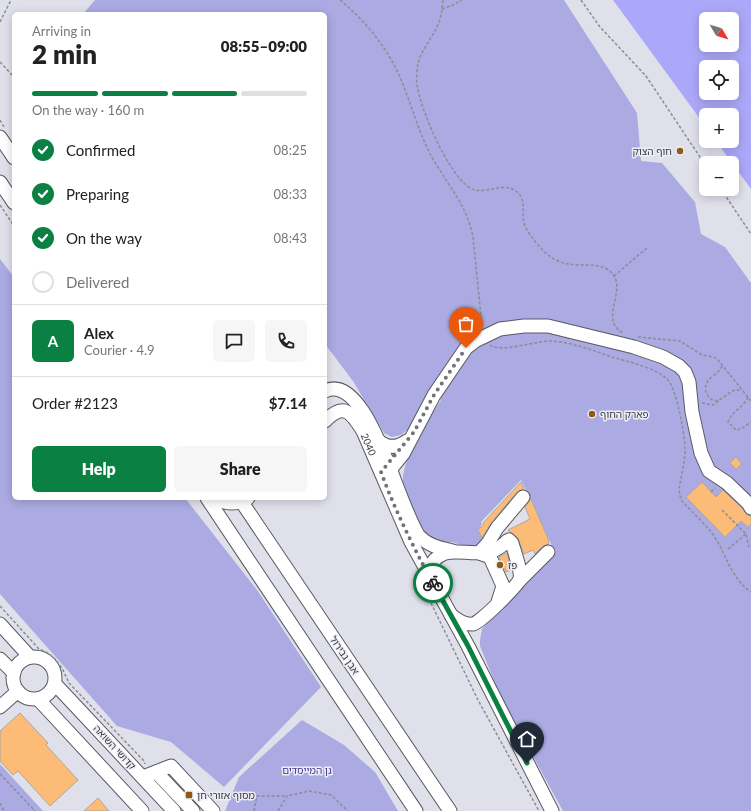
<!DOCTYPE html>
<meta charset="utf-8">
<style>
:root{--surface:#fff;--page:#f6f6f6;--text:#222;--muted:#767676;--line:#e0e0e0;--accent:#0b8043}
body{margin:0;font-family:Lato,"Noto Sans Hebrew",sans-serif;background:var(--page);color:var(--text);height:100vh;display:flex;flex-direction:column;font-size:15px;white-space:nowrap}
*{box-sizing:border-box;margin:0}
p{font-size:13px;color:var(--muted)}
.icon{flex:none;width:22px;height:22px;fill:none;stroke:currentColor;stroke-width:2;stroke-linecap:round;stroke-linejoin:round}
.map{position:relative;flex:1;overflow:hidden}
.side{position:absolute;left:12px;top:12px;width:315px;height:488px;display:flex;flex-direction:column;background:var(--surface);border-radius:6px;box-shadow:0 2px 10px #0003}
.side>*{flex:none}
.needle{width:26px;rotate:128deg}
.buttons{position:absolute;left:699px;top:12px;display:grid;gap:8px}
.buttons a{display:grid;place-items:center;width:40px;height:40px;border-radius:6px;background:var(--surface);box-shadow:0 2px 10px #0003;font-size:20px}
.pin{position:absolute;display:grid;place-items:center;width:34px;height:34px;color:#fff;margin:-41px -17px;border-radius:50% 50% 50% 0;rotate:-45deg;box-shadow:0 0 4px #0007}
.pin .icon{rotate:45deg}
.courier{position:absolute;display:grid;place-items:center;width:40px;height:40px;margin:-20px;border:3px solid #0b8043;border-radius:50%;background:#fff;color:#222;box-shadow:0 1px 5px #0007}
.summary em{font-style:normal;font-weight:800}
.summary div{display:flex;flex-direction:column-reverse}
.summary{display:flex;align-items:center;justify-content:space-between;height:68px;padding:0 20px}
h1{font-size:26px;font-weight:800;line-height:30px}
.bar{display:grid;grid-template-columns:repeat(4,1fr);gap:6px 4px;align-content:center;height:48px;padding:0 20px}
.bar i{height:5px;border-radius:3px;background:var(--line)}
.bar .on{background:var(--accent)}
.bar p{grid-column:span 4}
.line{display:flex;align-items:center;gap:10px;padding:0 20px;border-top:1px solid var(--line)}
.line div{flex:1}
.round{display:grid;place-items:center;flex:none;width:42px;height:42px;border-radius:6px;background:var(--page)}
ol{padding:0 20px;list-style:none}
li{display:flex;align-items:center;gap:12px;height:44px}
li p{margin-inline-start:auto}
li .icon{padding:4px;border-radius:50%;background:var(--accent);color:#fff;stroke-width:4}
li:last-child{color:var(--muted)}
li i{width:22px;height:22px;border:2px solid var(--line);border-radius:50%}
.primary-button{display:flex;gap:8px;margin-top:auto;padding:8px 20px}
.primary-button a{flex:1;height:46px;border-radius:6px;background:var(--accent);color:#fff;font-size:16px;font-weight:800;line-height:46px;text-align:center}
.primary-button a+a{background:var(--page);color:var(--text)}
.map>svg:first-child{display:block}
.green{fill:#abaae2}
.water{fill:#aca8f9;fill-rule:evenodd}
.building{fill:#fcbb76;stroke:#aea79f}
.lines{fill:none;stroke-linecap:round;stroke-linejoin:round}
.minor-casing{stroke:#585860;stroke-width:15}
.path{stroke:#8c8c93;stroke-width:1.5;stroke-dasharray:3 2;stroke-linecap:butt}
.minor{stroke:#fff;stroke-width:13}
.done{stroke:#727278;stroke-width:4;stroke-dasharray:0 7.2}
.route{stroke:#0b8043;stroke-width:5}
.poi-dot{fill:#915a11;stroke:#ededf7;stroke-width:1.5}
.labels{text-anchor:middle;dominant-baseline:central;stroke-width:3;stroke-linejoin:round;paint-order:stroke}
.poi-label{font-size:10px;fill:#37373b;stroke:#ededf7;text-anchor:start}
.street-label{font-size:10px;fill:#37373b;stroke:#ededf7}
.park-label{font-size:10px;fill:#42328e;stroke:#ededf7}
</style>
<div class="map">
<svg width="751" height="811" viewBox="0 0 751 811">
<rect width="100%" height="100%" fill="#dfe0ea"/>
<path class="green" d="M95,0H564L637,113L641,161L662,163L695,202L701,234L725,247L751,283V811H563L501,698L480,646V640L482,629L553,548L521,480L481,522L482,524L478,530L482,539L476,546H464L452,542L444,544L426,537C419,524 404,498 403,483C401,459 428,420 441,400L434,395L410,428L401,435L392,437L384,433L353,381L325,344V14H83Z
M0,259L14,277V498H185L257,590L321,687L224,787L171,742L117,726L0,594Z
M302,720L344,745L375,772L398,811H225L239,777Z
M0,764L43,811H0Z"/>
<path class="water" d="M613,0H751V189L716,141H732V115H706V127ZM706,19H732V45H706ZM706,67H732V93H706Z"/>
<path class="building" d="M736,457L742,464L736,469L730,463Z
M521,482L524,489L517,492L491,523L482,538L478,530L484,524L483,523Z
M702,482L716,497L723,490L742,508L747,515L751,516V524L748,527L741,521L725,537L686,497Z
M531,499L549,541L548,542L549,544L543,546L535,554L533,550L524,554L518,538L508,530L530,519L525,507Z
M507,553L511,570L506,572L499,557Z
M20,713L48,743L46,745L78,780L50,806L18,771L13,775L0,761V731Z
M98,798L109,811H84Z"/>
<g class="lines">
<g class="minor-casing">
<g id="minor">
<path d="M0,137L14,158"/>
<path d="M0,182L14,203"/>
<path d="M325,391C357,376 382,450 391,471C399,492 407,515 418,535C428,546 440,548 453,551"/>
<path id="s1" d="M325,421C344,402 351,412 363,431L411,542L468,646L552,811"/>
<path d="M378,440C387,449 397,448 407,441"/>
<path d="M381,472L390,470L403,454L434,395L466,348L475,341L500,329L524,326H548L634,347L663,357L679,366L685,372L689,382L692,412L701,453L709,471L727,483L748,503L751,508"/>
<path d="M207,498L416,811"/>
<path d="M213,498C225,504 236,506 248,498"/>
<path d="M239,498L450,811"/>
<path d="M427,572C442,538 466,559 492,551C498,549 503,545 507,541L509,540L512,543C514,551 522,572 520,579C517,586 480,623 473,624C465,625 457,620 451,615"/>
<path d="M519,581L548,552"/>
<path d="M498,602L503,586L490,557L479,553L488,543L497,528L523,497"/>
<path d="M0,624L30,657"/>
<circle cx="34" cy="678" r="21"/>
<path d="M0,659L14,673"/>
<path d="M55,684L174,811"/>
<path d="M38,699L142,811"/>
<path d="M0,707L18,691"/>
<path d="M156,772L193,811"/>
<path d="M143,777L171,766L213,811"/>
</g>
</g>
<path class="path" d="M340,0C367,22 389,50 402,82C413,109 420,137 434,161C450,188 467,206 473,237L482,326
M443,0C442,10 441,20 436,29C431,39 420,53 418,64C417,70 416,79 417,85C421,111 448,174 470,188C484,196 501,182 514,190C528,198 521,211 524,223C525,227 528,232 531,236C547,257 556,265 583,265C591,265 600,265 607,269C633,286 596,318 623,333
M581,0L600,27L646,76L706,166
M442,9L453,5L462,0
M0,22L11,0
M0,62L14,77
M0,120L4,127
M721,189L751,234
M0,205L14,226
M614,276L648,247
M638,337L680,341L702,355L714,357L718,360L751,401
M490,345C501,353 535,341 550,341C571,342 592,350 612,357C626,361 659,369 668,380C677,390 685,436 685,450C685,463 681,477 679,489L680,496L682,501C692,512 703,522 712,533C726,552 730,578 751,592
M722,366C719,374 708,377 706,385C705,388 705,393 708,396C717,408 726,393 735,390C735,390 741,390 741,390
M748,397C743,408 732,411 728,422L736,430L741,429L751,422
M702,403L713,405L719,401
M711,492L715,488
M722,510L746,534L749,547
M728,549L746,534
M431,603L478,700L539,811
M0,606L39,649L48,653L56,660L62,668L69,683L144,761L145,764
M39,651C50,656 58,663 61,675
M0,774L35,811
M0,803L2,808L5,811
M254,811L257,796H287
M278,811L287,796L309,791L331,795L348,811"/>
<use href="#minor" class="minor"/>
</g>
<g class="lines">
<path class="done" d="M433,583C413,547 395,510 381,472L414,432L434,395L466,348"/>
<path class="route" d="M433,583L468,646L503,716L527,763"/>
</g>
<g class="poi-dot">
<circle cx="680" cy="151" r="4"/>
<circle cx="592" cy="414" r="4"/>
<circle cx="500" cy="565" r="4"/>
<rect x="185" y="791" width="8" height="8" rx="2"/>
</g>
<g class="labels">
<g class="poi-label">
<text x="672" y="151" text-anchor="end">חוף הצוק</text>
<text x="600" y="414">פארק החוף</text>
<text x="508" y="565">פז</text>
<text x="197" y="795">מסוף אזורי חן</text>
</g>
<g class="street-label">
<text stroke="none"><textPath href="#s1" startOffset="65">2040</textPath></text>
<text transform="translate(345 655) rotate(56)">אבן גבירול</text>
<text transform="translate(115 747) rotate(47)">קדושי השואה</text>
</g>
<g class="park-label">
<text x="307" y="770">גן המייסדים</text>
</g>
</g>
</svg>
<div class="buttons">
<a><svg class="needle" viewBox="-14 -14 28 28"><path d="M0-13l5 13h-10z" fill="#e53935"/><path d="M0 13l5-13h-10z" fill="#767676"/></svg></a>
<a><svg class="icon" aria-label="locate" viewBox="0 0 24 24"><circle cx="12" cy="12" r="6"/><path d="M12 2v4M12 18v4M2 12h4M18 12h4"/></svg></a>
<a>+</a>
<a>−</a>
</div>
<div class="pin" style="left:466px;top:348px;background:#ea580c"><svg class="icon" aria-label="bag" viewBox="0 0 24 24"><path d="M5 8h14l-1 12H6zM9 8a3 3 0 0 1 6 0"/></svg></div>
<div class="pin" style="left:527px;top:763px;background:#1f2937"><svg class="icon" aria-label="home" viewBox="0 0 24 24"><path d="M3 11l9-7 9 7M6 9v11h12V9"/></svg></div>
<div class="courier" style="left:433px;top:583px"><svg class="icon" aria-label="bike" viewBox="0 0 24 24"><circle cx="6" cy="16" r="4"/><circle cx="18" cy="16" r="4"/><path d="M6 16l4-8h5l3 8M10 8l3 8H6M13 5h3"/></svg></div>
<section class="side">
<div class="summary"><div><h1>2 min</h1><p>Arriving in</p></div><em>08:55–09:00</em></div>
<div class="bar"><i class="on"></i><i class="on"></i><i class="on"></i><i></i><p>On the way · 160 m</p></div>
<ol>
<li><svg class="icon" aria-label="check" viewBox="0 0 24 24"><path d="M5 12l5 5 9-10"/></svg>Confirmed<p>08:25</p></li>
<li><svg class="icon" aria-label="check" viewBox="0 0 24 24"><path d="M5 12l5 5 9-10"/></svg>Preparing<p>08:33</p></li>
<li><svg class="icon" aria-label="check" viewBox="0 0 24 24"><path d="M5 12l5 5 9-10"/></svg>On the way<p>08:43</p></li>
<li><i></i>Delivered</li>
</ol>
<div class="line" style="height:72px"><b class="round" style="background:var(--accent);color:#fff">A</b><div><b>Alex</b><p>Courier · 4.9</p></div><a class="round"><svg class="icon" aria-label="chat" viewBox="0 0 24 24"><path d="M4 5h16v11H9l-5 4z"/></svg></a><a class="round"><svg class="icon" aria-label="phone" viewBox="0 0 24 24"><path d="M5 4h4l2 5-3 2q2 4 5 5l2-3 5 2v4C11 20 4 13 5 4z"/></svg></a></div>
<div class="line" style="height:52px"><div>Order #2123</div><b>$7.14</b></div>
<div class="primary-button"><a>Help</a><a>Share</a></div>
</section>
</div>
